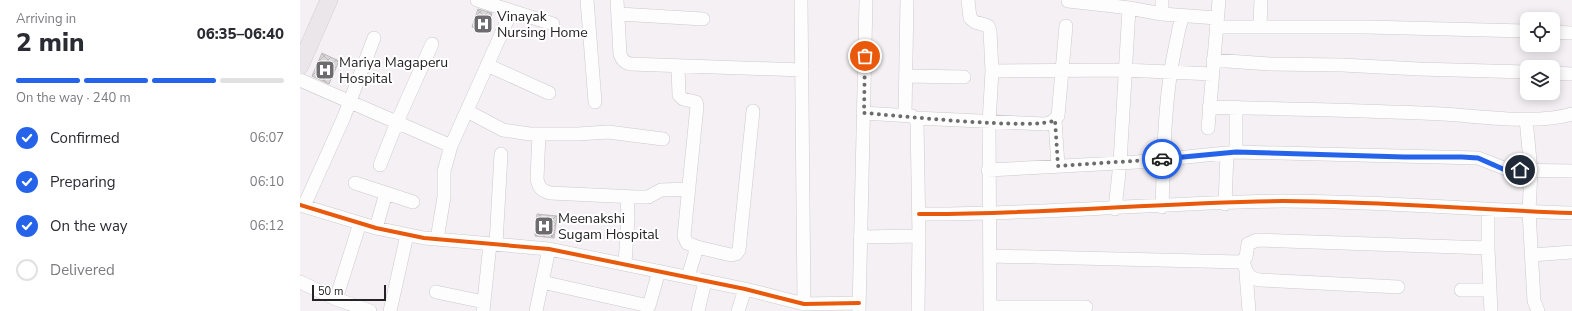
<!DOCTYPE html>
<meta charset="utf-8">
<style>
:root{--surface:#fff;--page:#f7f7f7;--text:#2b2b33;--muted:#7c7c81;--line:#e1e1e2;--accent:#2563eb}
body{margin:0;font-family:"Nunito Sans",sans-serif;background:var(--page);color:var(--text);height:100vh;display:flex;flex-direction:column;font-size:15px;white-space:nowrap}
*{box-sizing:border-box;margin:0}
p{font-size:13px;color:var(--muted)}
.icon{flex:none;width:22px;height:22px;fill:none;stroke:currentColor;stroke-width:2;stroke-linecap:round;stroke-linejoin:round}
.map{position:relative;flex:1;overflow:hidden}
.sheet{display:flex;flex-direction:column;background:var(--surface);width:300px}
.sheet>*{flex:none}
.tools{position:absolute;left:1220px;top:12px;display:grid;gap:8px}
.tools a{display:grid;place-items:center;width:40px;height:40px;border-radius:8px;background:var(--surface);box-shadow:0 2px 10px #0003;font-size:20px}
.scale{position:absolute;left:12px;bottom:10px;width:74px;box-sizing:border-box;padding-left:4px;border:2px solid #252325;border-top:0;font-size:11px;line-height:14px;white-space:nowrap;color:#252325;-webkit-text-stroke:3px #fff;paint-order:stroke}
.pin{position:absolute;display:grid;place-items:center;width:34px;height:34px;color:#fff;margin:-17px;border:2px solid #fff;border-radius:50%;box-shadow:0 1px 4px #0007}
.courier{position:absolute;display:grid;place-items:center;width:40px;height:40px;margin:-20px;border:3px solid #2563eb;border-radius:50%;background:#fff;color:#222;box-shadow:0 1px 5px #0007}
.summary em{font-style:normal;font-weight:800}
.summary div{display:flex;flex-direction:column-reverse}
.summary{display:flex;align-items:center;justify-content:space-between;height:68px;padding:0 16px}
h1{font-size:26px;font-weight:800;line-height:30px}
.bar{display:grid;grid-template-columns:repeat(4,1fr);gap:6px 4px;align-content:center;height:48px;padding:0 16px}
.bar i{height:5px;border-radius:3px;background:var(--line)}
.bar .active{background:var(--accent)}
.bar p{grid-column:span 4}
ol{padding:0 16px;list-style:none}
li{display:flex;align-items:center;gap:12px;height:44px}
li p{margin-inline-start:auto}
li .icon{padding:4px;border-radius:50%;background:var(--accent);color:#fff;stroke-width:4}
li:last-child{color:var(--muted)}
li i{width:22px;height:22px;border:2px solid var(--line);border-radius:50%}
main{display:flex;flex:1;min-height:0}
.map>svg:first-child{display:block}
.building{fill:url(#building-cross-hatch);stroke:#bebabd}
.lines{fill:none;stroke-linecap:round;stroke-linejoin:round}
.minor-casing{stroke:#cdcacc;stroke-width:14}
.major-casing{stroke:#cfcdcf;stroke-width:18}
.minor{stroke:#fdfdfd;stroke-width:13}
.major{stroke:#eae6e9;stroke-width:17}
.cycleway-casing{stroke:#fff;stroke-width:6}
.cycleway{stroke:#e8590c;stroke-width:4}
.done{stroke:#6d6b6d;stroke-width:4;stroke-dasharray:0 7.2}
.route{stroke:#2563eb;stroke-width:5}
.labels{text-anchor:middle;dominant-baseline:central;stroke-width:4;stroke-linejoin:round;paint-order:stroke}
.poi-label{font-size:14px;fill:#252325;stroke:#fff;text-anchor:start}
</style>
<main>
<section class="sheet">
<div class="summary"><div><h1>2 min</h1><p>Arriving in</p></div><em>06:35–06:40</em></div>
<div class="bar"><i class="active"></i><i class="active"></i><i class="active"></i><i></i><p>On the way · 240 m</p></div>
<ol>
<li><svg class="icon" aria-label="check" viewBox="0 0 24 24"><path d="M5 12l5 5 9-10"/></svg>Confirmed<p>06:07</p></li>
<li><svg class="icon" aria-label="check" viewBox="0 0 24 24"><path d="M5 12l5 5 9-10"/></svg>Preparing<p>06:10</p></li>
<li><svg class="icon" aria-label="check" viewBox="0 0 24 24"><path d="M5 12l5 5 9-10"/></svg>On the way<p>06:12</p></li>
<li><i></i>Delivered</li>
</ol>
</section>
<div class="map">
<svg width="1272" height="311" viewBox="0 0 1272 311">
<defs>
<pattern id="building-cross-hatch" width="8" height="8" patternUnits="userSpaceOnUse"><rect width="8" height="8" fill="#dad7d9"/><path d="M0 0l8 8M0 8l8-8" fill="none" stroke="#bbb8ba"/></pattern>
</defs>
<rect width="100%" height="100%" fill="#f4f0f3"/>
<path class="building" d="M178,9L192,13L187,32L172,27Z
M22,53L39,61L29,84L12,76Z
M237,214L257,216L254,238L235,236Z"/>
<g class="lines">
<g class="minor-casing">
<path id="minor" d="M177,0L253,24
M287,0L295,102
M317,0L320,54C322,60 324,62 330,64L502,70
M501,0L504,304
M668,0L670,18L675,22L688,26L690,31L692,71L689,123L690,311
M805,0V5L829,8
M768,1L805,5
M319,14L403,19
M862,14L917,18
M960,26L961,0
M916,27H1067L1227,31
M1253,32L1272,33
M913,60L970,64L1042,65L1119,69L1227,72
M187,65L249,93
M378,66L379,95L383,99L396,102L397,106L384,236L387,243L397,247L388,277
M692,71L825,70L912,74
M1253,73L1272,74
M606,76L664,77
M0,80L151,146L211,12
M909,107C987,109 1065,110 1142,114C1180,116 1237,125 1272,114
M936,107V152
M167,111L203,130L230,134H278L308,132L363,139
M563,113L612,116L617,121L619,236L618,311
M605,115L607,0
M615,118L745,124L751,123L758,116L766,26
M1226,119L1231,171L1229,211L1234,301L1238,311
M755,120L758,166
M908,128L919,0
M239,134L237,179C239,188 241,190 250,193L336,197H348L361,190L389,189
M80,165L97,122L132,44
M688,170L837,162L936,152L1178,158L1209,170L1272,171
M55,183L113,202
M925,204L927,153
M0,205L76,228L124,238L249,249L445,289L504,304L559,303
M4,206L44,117L74,38
M862,207C864,153 864,100 875,48C878,37 878,27 883,16
M815,209L820,163L829,8L862,14V0
M619,214C740,215 861,202 983,201C1080,201 1176,210 1272,213
M76,228L86,193
M560,237L619,236
M137,239L144,197V171L151,146
M196,244L201,154
M397,247L431,255L436,254L439,250L453,111
M1188,248L1191,311
M1232,255L1272,252
M690,256L941,262L946,257L948,244L957,240L1188,248V210
M943,261C946,272 948,278 960,280L1098,287
M325,264L328,217L327,197
M946,273L949,311
M0,282L36,299L70,311
M242,282L349,306L359,271
M1161,290H1190
M136,292L184,302
M36,299L60,223
M690,307H786
M90,311L107,235
M183,311L190,244
M236,311L249,249
M398,311L405,281
M438,311L445,289
M559,311L566,0"/>
</g>
<g class="major-casing">
<path id="major" d="M0,66L29,0"/>
</g>
<use href="#minor" class="minor"/>
<use href="#major" class="major"/>
<g class="cycleway-casing">
<path id="cycleway" d="M0,205L76,228L124,238L249,249L445,289L504,304L559,303
M619,214C740,215 861,202 983,201C1080,201 1176,210 1272,213"/>
</g>
<use href="#cycleway" class="cycleway"/>
</g>
<g class="lines">
<path class="done" d="M565,56L564,113C592,115 740,131 755,120L758,166L862,159"/>
<path class="route" d="M862,159L936,152L1104,157H1162L1178,158L1203,169L1220,170"/>
</g>
<defs>
<g id="hospital-square" transform="scale(1)"><rect x="-9" y="-9" width="18" height="18" rx="4" fill="#6d6b6d" stroke="#fff"/><path d="M-5-5h3v3.5h4V-5h3V5h-3V1.5h-4V5h-3Z" fill="#fff"/></g>
</defs>
<g fill-rule="evenodd">
<use href="#hospital-square" x="183" y="24"/>
<use href="#hospital-square" x="25" y="70"/>
<use href="#hospital-square" x="244" y="226"/>
</g>
<g class="labels">
<g class="poi-label">
<text x="197" y="16">Vinayak<tspan x="197" dy="16">Nursing Home</tspan></text>
<text x="39" y="62">Mariya Magaperu<tspan x="39" dy="16">Hospital</tspan></text>
<text x="258" y="218">Meenakshi<tspan x="258" dy="16">Sugam Hospital</tspan></text>
</g>
</g>
</svg>
<div class="tools">
<a><svg class="icon" aria-label="locate" viewBox="0 0 24 24"><circle cx="12" cy="12" r="6"/><path d="M12 2v4M12 18v4M2 12h4M18 12h4"/></svg></a>
<a><svg class="icon" aria-label="layers" viewBox="0 0 24 24"><path d="M12 4l9 5-9 5-9-5zM3 14l9 5 9-5"/></svg></a>
</div>
<div class="scale">50 m</div>
<div class="pin" style="left:565px;top:56px;background:#ea580c"><svg class="icon" aria-label="bag" viewBox="0 0 24 24"><path d="M5 8h14l-1 12H6zM9 8a3 3 0 0 1 6 0"/></svg></div>
<div class="pin" style="left:1220px;top:170px;background:#1f2937"><svg class="icon" aria-label="home" viewBox="0 0 24 24"><path d="M3 11l9-7 9 7M6 9v11h12V9"/></svg></div>
<div class="courier" style="left:862px;top:159px"><svg class="icon" aria-label="car" viewBox="0 0 24 24"><path d="M5 17H2v-5l4-1 3-4h7l3 4 3 1v5h-3M9 17h6M6 11h13"/><circle cx="7" cy="17" r="2"/><circle cx="17" cy="17" r="2"/></svg></div>
</div>
</main>
